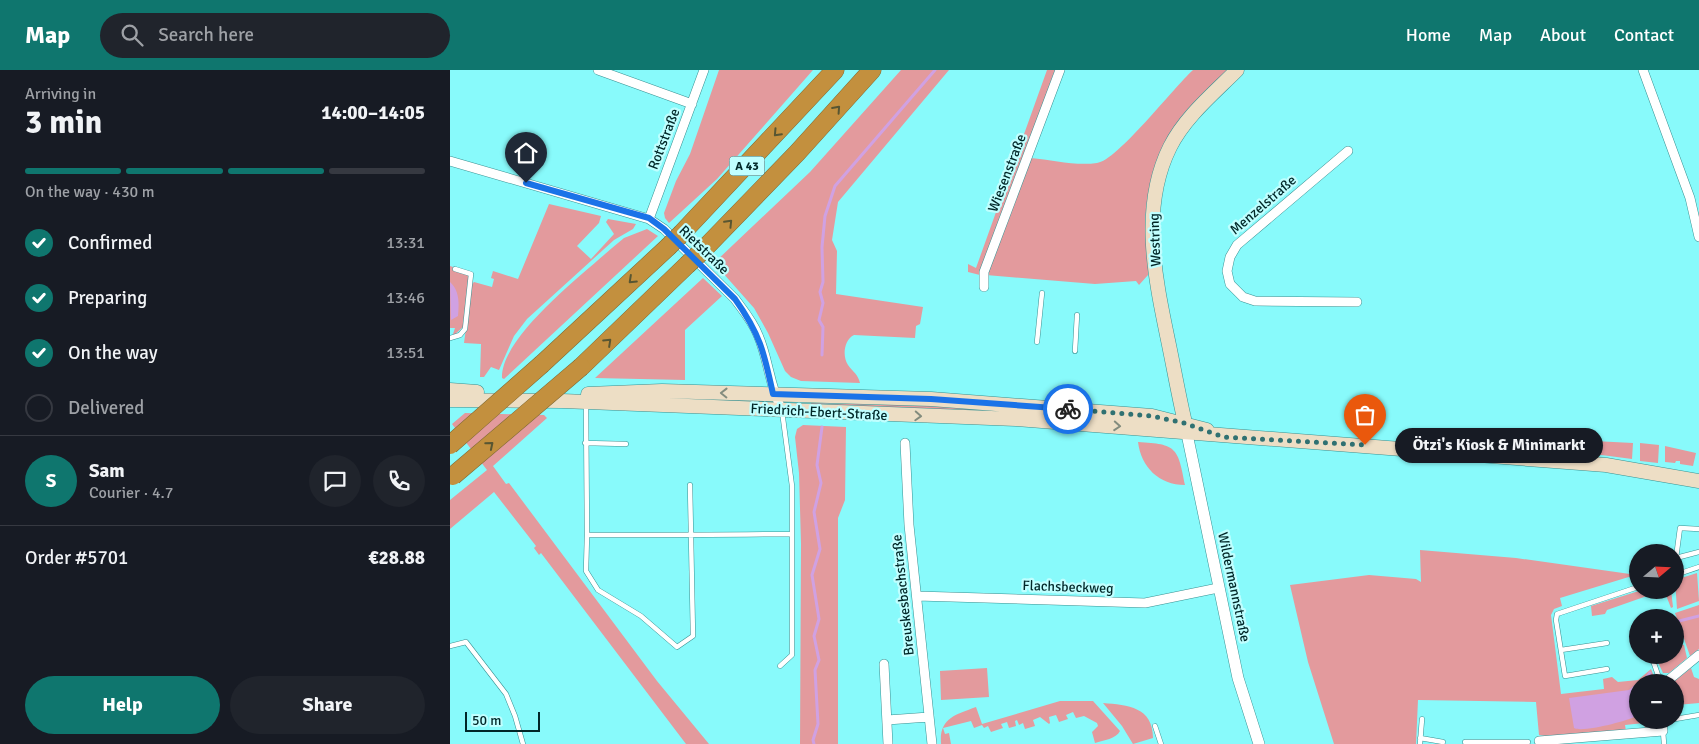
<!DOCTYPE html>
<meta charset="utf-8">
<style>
:root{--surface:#171b24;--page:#20242c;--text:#f1f3f6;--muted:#9ea1a6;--line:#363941;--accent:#0f766e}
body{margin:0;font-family:Signika,sans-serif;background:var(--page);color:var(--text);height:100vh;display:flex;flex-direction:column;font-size:19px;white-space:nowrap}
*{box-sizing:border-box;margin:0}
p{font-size:16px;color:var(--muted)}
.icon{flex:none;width:28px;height:28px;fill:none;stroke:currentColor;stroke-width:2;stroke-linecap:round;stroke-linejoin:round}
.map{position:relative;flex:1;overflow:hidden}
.side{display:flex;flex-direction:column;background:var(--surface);width:450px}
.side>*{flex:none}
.needle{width:32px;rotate:71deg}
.controls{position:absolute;left:1179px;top:474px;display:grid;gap:10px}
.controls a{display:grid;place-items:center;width:55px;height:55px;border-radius:50%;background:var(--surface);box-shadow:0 1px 4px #0004;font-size:25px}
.scale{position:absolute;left:15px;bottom:12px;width:75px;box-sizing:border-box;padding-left:5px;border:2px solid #012728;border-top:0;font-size:14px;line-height:18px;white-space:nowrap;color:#012728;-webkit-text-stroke:4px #c0ffff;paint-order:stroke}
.pin{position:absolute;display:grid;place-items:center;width:42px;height:42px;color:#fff;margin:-51px -21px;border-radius:50% 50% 50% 0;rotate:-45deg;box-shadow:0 0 5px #0007}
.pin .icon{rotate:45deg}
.courier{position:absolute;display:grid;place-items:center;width:50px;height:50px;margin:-25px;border:4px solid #1a73e8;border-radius:50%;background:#fff;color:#222;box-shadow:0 1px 6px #0007}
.bubble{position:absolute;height:35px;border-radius:18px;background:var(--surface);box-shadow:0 1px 4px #0004;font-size:16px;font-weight:700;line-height:35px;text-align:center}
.head em{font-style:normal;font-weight:700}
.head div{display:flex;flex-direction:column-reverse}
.head{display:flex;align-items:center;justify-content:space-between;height:85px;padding:0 25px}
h1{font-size:32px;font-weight:700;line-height:38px}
.bar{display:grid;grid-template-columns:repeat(4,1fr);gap:8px 5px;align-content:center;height:60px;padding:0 25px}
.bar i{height:6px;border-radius:4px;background:var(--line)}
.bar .current{background:var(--accent)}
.bar p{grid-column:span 4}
.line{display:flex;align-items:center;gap:12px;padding:0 25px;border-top:1px solid var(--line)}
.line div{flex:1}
.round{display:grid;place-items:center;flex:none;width:52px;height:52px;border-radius:26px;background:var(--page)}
ol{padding:0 25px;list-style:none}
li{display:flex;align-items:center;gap:15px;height:55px}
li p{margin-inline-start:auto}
li .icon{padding:5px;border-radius:50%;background:var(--accent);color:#fff;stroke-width:4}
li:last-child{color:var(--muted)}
li i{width:28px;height:28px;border:2px solid var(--line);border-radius:50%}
.action{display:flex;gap:10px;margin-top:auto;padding:10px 25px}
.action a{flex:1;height:58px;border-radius:30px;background:var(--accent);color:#fff;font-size:20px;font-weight:700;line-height:58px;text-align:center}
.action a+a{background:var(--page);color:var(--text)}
header{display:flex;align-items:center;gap:30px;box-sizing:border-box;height:70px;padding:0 25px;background:var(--accent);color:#fff}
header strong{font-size:24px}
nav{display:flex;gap:28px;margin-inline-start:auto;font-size:18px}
.search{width:350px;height:45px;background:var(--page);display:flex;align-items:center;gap:12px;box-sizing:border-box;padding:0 18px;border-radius:28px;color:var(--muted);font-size:19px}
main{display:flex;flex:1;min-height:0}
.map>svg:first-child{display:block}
.green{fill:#e39a9d}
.water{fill:#d0a1e2}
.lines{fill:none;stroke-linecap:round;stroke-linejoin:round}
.stream{stroke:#d0a1e2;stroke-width:3}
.service-casing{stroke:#399192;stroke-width:5.5}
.minor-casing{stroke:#399192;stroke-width:10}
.tertiary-casing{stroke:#399192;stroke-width:12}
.secondary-casing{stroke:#399192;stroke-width:15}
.motorway-casing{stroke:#7f6b36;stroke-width:19}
.service{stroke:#fff;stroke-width:4.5}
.minor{stroke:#fff;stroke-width:9}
.tertiary{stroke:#fff;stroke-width:11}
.secondary{stroke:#eddec5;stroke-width:14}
.motorway{stroke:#c3903e;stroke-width:18}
.motorway-bridge-casing{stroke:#7f6b36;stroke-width:19;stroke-linecap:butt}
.motorway-bridge{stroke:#c3903e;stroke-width:18}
.oneway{stroke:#585632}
.oneway2{stroke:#838c7e}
.done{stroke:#307172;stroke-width:5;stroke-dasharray:0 9}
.route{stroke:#1a73e8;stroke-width:6}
.labels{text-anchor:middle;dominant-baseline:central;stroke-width:4.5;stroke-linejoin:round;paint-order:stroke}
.shield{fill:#c0ffff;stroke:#3a6868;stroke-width:1}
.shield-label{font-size:12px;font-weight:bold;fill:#012728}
.street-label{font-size:14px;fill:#012728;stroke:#c0ffff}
</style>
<header>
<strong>Map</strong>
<div class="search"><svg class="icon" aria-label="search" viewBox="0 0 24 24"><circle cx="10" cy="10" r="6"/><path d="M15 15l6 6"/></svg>Search here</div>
<nav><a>Home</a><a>Map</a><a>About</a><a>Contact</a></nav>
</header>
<main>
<section class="side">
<div class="head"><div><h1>3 min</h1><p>Arriving in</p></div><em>14:00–14:05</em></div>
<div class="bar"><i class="current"></i><i class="current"></i><i class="current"></i><i></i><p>On the way · 430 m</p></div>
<ol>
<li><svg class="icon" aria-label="check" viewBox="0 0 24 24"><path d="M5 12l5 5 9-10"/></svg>Confirmed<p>13:31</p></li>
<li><svg class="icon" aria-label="check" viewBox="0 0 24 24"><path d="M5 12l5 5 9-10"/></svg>Preparing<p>13:46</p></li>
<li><svg class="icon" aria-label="check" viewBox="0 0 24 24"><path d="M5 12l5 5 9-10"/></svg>On the way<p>13:51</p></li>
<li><i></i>Delivered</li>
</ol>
<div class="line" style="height:90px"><b class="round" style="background:var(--accent);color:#fff">S</b><div><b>Sam</b><p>Courier · 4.7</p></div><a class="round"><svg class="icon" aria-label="chat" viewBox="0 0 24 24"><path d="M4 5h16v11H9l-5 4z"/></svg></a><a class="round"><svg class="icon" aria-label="phone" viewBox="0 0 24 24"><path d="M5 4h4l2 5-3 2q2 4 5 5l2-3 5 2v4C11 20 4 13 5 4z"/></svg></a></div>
<div class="line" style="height:65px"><div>Order #5701</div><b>€28.88</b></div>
<div class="action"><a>Help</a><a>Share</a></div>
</section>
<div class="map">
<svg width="1249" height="674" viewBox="0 0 1249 674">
<rect width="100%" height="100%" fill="#88fafb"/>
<path class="green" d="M269,0H363L267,109L219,153L215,148L214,143L226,111L240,84Z
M451,0H499L388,132L382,170L387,181L386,224L473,237L470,254L466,256L465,268L404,265C394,270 392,286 398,295C403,302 408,304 410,313L351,311L341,307L335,301L318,263L304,238L264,193L360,102Z
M597,0H605L530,205L518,202V194L526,198Z
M743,0H777C739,38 701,85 696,140C693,162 699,184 698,205L689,215L686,211L645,214L536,205L581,88C602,90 626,96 647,93C667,91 724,17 743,0Z
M99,134L151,146L149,153L127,176L141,189L164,164L156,152L158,149L186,154L183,159L164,170L77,249L64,266L49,300L41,297L34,307H30L31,274L14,273L22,214L24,212L42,217L44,209L41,208L43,201L68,209Z
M197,159L208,166L54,309L52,308C50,268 133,204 162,178L174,168Z
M0,196L3,197V200L18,205L19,209L13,257L2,267L5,258H0Z
M253,208L272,226L235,260V310L145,308Z
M361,333L499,336L651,345L361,338Z
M15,343L94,345L97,348L43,396L56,414L59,413L207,611L259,674H236L91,483L89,485L84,478L86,476L44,422L0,459V430L37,400L2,354Z
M353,355L396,357L395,430L388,448V674H350L351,474L349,403L345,367L347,359Z
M1144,371L1183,373L1182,389L1144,384Z
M688,372C727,374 728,378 735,415C709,415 691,397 688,372Z
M1137,372L1138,383L1106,380V373Z
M1190,373L1209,375L1208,393L1190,391Z
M1215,376L1246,383L1243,396L1230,394V391H1226L1225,393L1215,392Z
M970,480L1066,488L1187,505V513L1185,514L1182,506L1110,528L1112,536L1104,539L1101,545L1111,624L1154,619L1153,609L1162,607L1168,612L1188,610L1201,599L1206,612H1188V650H1207L1204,657L1195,659L1194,653L1175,655L1176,661L1097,668L1096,666L1089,665L1086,632L968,630L966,674H884L858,592L840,515L919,505L966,509L971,512Z
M1247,503L1249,531L1227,539L1225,510Z
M1192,520H1221L1223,537L1221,538L1214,520L1157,540L1155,544L1142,546L1141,536Z
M1249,535V579L1240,586L1225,543Z
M1230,574L1234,575L1237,588L1219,603H1213L1206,588L1225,585V575Z
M537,598L539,627L491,630L490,601Z
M1241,598L1244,607L1249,609V633L1227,635V643H1225V612H1223Z
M610,631H643L670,661C666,669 654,670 645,673L642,662L648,656L647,653L634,646L626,648L623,642L616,645L618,649L609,652L606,645L599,647L600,653L599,654L590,647L583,650L585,656L575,659L573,653L569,655L567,650L565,651L566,656L559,658L557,652L551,654L553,658L541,662L538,656L534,658L532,655L524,658L521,651L493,658L495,664L499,663L501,674H491C489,648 505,645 526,637L532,654Z
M653,633C678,635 703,637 703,668L683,674L672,656Z"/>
<path class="water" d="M0,212C10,221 9,234 8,246L1,250Z
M1187,613V646C1177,651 1132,663 1124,658L1119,628L1179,620Z"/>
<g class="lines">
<path class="stream" d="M372,285L373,257L369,250L373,233L370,222L373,212L372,177L375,146L385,116L485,0
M1229,551L1249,546
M1197,607L1200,603
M364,674L363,670L368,654L365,600L369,590L364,566L369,549L362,505L370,479L364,442L371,413L367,395L372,357"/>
<g class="service-casing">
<path id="service" d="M0,268L10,265L15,259L21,204L5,199
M587,272L592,223
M625,281L627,245
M136,334L137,465
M135,373L176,374
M240,415L243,566L227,577L191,546L148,520L136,501L137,465C205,465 273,465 341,464
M1249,459L1230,458L1226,488L1249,482
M1225,505L1249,497
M0,576L16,572L56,624L65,646L73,674
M1111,580L1157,573
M1201,585L1208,605L1214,612
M330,596L342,585V416L332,341
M1157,599L1115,606L1106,550L1107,544L1188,517
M1225,649L1249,645
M705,656L711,674
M1213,661L1214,674
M970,668L993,672
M1015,672H1078
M970,674L972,649"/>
</g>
<g class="minor-casing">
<path id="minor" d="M148,0L242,34
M1193,0L1240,128L1249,167
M898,81L787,175L780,187L777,201L780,214L793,227L805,231L907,232
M0,91L199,149L214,159L285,229C293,240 303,252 308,265C319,290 319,316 332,340
M199,149L254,0
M534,217V202L610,0
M455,373L459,455L482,674
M467,526L695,533L768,518
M434,594L438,674
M1216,612L1249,585
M437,650L479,647
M1089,671L1213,661L1212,650"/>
</g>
<g class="tertiary-casing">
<path id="tertiary" d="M737,364L788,608L809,674"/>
</g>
<g class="secondary-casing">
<path id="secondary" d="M0,320L27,322
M138,324L212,321L481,329L702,346L757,360
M0,330L112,331L566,349L1156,395L1249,411
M737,361C730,333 725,304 719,275C706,212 689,139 720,77C735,47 763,24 787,0"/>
</g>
<g class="motorway-casing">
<path id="motorway" d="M232,163L385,0
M252,181L347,83L422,0
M92,294L218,177
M131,297L237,195"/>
</g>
<use href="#service" class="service"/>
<use href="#minor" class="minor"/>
<use href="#tertiary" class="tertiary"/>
<use href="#secondary" class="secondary"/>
<use href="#motorway" class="motorway"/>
<g class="motorway-bridge-casing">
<path id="motorway-bridge" d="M218,177L232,163
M237,195L252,181
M0,375L92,294
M3,406L131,297"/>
</g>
<use href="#motorway-bridge" class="motorway-bridge"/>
</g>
<defs><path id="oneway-chevron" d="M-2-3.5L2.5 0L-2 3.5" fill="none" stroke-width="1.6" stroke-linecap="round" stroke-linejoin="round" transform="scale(1.25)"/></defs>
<g class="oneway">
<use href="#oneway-chevron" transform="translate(387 39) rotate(-48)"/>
<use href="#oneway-chevron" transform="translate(327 63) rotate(133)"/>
<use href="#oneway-chevron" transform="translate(279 153) rotate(-46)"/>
<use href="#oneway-chevron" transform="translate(182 210) rotate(137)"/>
<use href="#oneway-chevron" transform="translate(158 272) rotate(-43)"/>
<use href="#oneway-chevron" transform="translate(40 375) rotate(-40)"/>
</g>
<g class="oneway2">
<use href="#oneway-chevron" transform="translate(274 323) rotate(-179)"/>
<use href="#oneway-chevron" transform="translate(468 346) rotate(3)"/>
<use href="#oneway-chevron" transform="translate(667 356) rotate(4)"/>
</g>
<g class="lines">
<path class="done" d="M618,339L702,346L734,353L774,367L915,375"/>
<path class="route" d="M76,113L199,148L214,159L285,229C310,264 314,282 323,324L481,329L618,339"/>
</g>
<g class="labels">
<rect class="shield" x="279.5" y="86.5" width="35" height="19" rx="4"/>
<g class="shield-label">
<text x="297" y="96">A 43</text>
</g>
<g class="street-label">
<text transform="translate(214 69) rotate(-69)">Rottstraße</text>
<text transform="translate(557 103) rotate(-69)">Wiesenstraße</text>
<text transform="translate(813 135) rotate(-41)">Menzelstraße</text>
<text transform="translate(705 170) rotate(-92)">Westring</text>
<text transform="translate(254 180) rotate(44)">Rietstraße</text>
<text transform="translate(369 342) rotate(3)">Friedrich-Ebert-Straße</text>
<text transform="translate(618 517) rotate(2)">Flachsbeckweg</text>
<text transform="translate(784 517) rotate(78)">Wildermannstraße</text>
<text transform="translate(453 525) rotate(-96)">Breuskesbachstraße</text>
</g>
</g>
</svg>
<div class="controls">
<a><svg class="needle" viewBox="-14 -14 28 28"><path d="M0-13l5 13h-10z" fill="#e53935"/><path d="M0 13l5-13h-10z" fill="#9ea1a6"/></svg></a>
<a>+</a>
<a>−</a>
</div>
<div class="scale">50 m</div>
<div class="pin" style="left:915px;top:375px;background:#ea580c"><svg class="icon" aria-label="bag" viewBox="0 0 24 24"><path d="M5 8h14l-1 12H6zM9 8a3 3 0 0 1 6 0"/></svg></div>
<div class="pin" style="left:76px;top:113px;background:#1f2937"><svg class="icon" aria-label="home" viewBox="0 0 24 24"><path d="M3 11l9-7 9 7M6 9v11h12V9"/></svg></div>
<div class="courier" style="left:618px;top:339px"><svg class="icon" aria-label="bike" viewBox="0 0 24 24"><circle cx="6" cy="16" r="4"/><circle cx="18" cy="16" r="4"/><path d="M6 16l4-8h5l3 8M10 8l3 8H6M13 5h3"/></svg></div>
<div class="bubble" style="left:945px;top:358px;width:208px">Ötzi's Kiosk &amp; Minimarkt</div>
</div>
</main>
